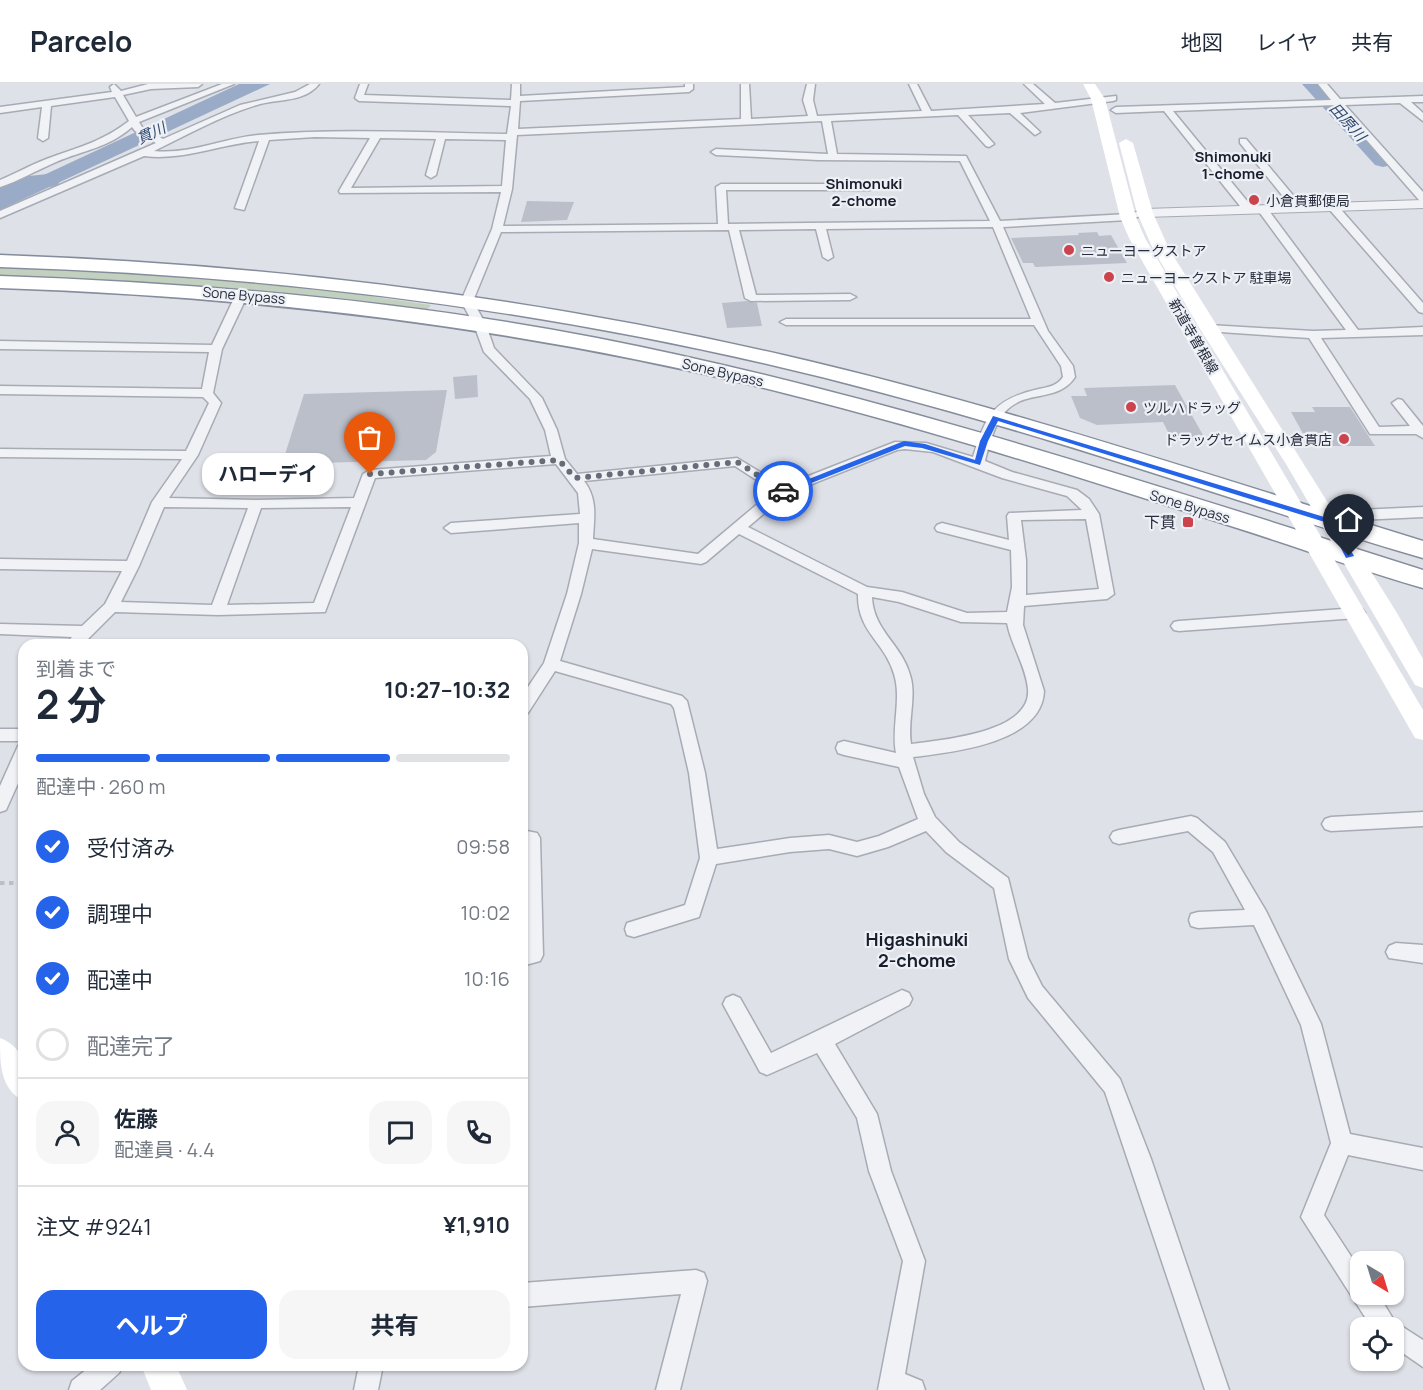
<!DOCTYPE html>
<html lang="ja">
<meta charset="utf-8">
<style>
:root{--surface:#fff;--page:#f6f6f7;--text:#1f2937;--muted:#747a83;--line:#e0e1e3;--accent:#2563eb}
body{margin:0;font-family:Manrope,"Noto Sans JP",sans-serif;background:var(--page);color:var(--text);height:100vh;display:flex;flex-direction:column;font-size:22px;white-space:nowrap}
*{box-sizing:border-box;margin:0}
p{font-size:20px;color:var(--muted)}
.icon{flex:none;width:33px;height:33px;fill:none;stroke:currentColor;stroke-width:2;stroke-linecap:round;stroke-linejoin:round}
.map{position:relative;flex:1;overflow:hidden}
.side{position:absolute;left:18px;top:555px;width:510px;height:732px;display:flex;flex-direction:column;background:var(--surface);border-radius:18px;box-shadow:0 2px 4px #0004}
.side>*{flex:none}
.needle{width:39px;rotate:142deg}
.tools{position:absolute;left:1350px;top:1167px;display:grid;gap:12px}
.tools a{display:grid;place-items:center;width:54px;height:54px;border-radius:12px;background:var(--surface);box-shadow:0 2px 4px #0004;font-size:30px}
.pin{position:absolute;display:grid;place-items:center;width:51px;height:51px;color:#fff;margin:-62px -26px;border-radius:50% 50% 50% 0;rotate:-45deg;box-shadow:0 0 6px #0007}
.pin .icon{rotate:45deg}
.courier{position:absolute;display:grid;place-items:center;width:60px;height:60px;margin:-30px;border:4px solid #2563eb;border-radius:50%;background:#fff;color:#222;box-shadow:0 2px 8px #0007}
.bubble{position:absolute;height:42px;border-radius:18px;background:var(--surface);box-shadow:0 2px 4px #0004;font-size:20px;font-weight:700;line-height:42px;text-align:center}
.overview em{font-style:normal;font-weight:700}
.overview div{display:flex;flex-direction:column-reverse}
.overview{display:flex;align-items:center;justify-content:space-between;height:102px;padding:0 18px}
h1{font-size:39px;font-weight:700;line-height:45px}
.bar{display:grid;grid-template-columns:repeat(4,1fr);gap:9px 6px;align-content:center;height:72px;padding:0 18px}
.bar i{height:8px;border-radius:4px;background:var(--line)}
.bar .selected{background:var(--accent)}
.bar p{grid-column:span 4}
.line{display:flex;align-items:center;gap:15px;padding:0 18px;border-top:2px solid var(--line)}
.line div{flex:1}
.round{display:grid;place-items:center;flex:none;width:63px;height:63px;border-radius:18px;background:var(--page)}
ol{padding:0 18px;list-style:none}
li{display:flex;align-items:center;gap:18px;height:66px}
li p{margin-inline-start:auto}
li .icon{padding:6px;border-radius:50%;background:var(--accent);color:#fff;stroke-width:4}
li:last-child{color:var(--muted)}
li i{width:33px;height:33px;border:3px solid var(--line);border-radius:50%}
.primary-button{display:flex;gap:12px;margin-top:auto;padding:12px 18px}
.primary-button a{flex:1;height:69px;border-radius:18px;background:var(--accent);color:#fff;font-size:24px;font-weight:700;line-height:69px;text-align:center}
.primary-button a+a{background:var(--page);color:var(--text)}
header{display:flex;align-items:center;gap:36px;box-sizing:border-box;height:84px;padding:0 30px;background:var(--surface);border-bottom:2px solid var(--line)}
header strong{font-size:28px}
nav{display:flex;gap:33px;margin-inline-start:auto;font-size:21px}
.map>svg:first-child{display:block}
.green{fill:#c2d1bf}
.water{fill:#99abc7}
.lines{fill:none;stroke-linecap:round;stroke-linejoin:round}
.river{fill:#99abc7;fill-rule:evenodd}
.building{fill:#bbbfca}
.minor-casing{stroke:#a7abb4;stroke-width:3}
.tertiary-casing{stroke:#a7abb4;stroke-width:2}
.trunk-casing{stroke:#858d9d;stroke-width:3}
.path{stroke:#bcbfc6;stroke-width:4;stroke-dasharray:4.5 4.5;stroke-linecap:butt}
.minor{fill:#f0f2f6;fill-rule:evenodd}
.tertiary{fill:#f0f2f6;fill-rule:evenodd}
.secondary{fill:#fff;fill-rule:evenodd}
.trunk{fill:#fff;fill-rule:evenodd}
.route{fill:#2563eb}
.done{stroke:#676c78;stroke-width:6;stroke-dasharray:0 10.8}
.poi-dot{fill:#cb434d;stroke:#edf0f5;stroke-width:2}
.labels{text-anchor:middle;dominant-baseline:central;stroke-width:4.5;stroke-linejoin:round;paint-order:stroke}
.far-poi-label{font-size:14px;fill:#272d3d;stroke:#edf0f5;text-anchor:start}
.far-street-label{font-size:14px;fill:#272d3d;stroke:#edf0f5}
.far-water-label{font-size:15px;font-style:italic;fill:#324970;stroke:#edf0f5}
.far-neighbourhood-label{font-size:15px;font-weight:bold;fill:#1a1f2e;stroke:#edf0f5}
.poi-label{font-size:16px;fill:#272d3d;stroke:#edf0f5;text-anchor:end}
.neighbourhood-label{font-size:18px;font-weight:bold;fill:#1a1f2e;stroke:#edf0f5}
</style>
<header>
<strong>Parcelo</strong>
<nav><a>地図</a><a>レイヤ</a><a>共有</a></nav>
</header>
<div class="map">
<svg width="1423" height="1306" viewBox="0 0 1423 1306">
<rect width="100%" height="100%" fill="#dee1e7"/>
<path class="green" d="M0,183L152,189L352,206L375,213L431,221L426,227L222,204L0,192Z"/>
<path class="water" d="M239,0H270L0,126V109L46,90Z"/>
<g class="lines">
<path class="river" d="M1302,0H1325L1391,71L1395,76L1391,81L1383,83L1375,81Z
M48,90L57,92L60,97L57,102L0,109V95Z"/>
</g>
<path class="building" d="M527,117L574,118L567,136L521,138Z
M1097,148L1099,152L1111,151L1127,179L1035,183L1033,179H1023L1011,154L1079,151L1078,149Z
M747,217L757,219L762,242L727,244L722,219Z
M477,291L478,313L455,315L453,293Z
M1175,301L1204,353L1201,354L1202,355L1172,356L1163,338L1097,341L1080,334L1071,312H1087L1084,304Z
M447,306L436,368L426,376L282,380L304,310Z
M1312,323H1350L1375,362H1310L1291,328H1315Z"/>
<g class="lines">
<g class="minor-casing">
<path id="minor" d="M114,0L121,7L148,0H202L198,3L151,5L123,11L136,33L222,0H234L139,38L142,43L163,55L240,21L295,8L310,0H319C305,18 280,15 260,20C222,31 189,50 154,67C189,71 224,54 258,51C341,44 425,49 507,50L511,22L359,17L355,14L360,0H368L364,11L511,16L512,0H520V12L685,3V0H693V5L689,8L520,17L518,45L741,35V0H749L751,35L808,32L803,16L807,0H815L813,16L817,32L922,27L909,0H917L931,27L1045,20L1024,0H1033L1055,19L1116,12V16L1113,17L1020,29L1040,48L1035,51L1010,29L968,31L994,60L989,63L986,62L958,31L831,37L837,70L966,72L1000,137L1128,130L1145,126L1150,129L1128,136L1003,143L1048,247L1073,282L1075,293C1059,318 1028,306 1008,325C995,337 989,360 985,377L1012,388L1077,406L1089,415L1099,430L1114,510L1107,515L1024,522L1023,541L1044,607C1042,659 953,668 913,673L924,710L935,733L959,758L1008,794L1028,874L1042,902L1120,995L1151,1075L1229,1306H1205L1105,1008L1028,914L1009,875L994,804L946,768L926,747L888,763L857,772L829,765L790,768L716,780L699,833L634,853L627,851L625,845L627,839L685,821L700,774L689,689L674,624L671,620L555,587L528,629L522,631V612L544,579L567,510L579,459V439L451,449L444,444L451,439L580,430L578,409L556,380L375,394L325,528L218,531L115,528L82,561H65L72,553L0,550V540L82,542L105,520L122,487L0,485V475L127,477L152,418L182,375L0,373V365L186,367L209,319L203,313L0,310V302L202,305L209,268L0,265V257L212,261L236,210L238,208H246L248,210L222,265L213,309L221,319L198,371L169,414L256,416L354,414L363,390L370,386L551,372L545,346L530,315L484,268L474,241L461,217L492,145L501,108L340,109L339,107L370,54L315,53L269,56L244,126L235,124L259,57C220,60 184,77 144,72L0,134V127L156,59L135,47L132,43C108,64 84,66 56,78C37,86 19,97 0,103V96C17,89 34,79 52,73C80,63 105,56 129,37L115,13L51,22L48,54L43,57L38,54L42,23L0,29V23L112,8L110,3ZM822,37L828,70L716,65L711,68L716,71L818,76L960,77L990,137L728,140L726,106H870L875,103L870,100H721L716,103L718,140L503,142L512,105L517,51ZM380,54L436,55L426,91L431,94L436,91L445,55L506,56L502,102L351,104ZM993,143L1031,235H786L780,238L786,241H1034L1061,282L1063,293C1057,302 1048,303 1039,305C994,315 986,330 973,373L926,359L895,358L783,402L737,374L577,390L565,375L557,346L542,314L494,264L486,241L473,217L501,148L729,146L745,214L751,217L850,216L856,213L850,210L756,211L739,146L816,145L823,173L828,176L833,173L826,145ZM905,365L933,368L1002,394L1067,412L1082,426L1009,429L1007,432L1009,456L942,439L937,441L935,444L937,447L1011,466L1012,503L1007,528L967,529L902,508L867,503L748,443L787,410L897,366ZM735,382L773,407L698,470L593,455C594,434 598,415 584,397ZM164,423L248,424L212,521L121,518L139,482ZM351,423L314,519L227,521L261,424ZM1086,435L1099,505L1026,511V476L1021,436ZM739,450L858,510C857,548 885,558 894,590C902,615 891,643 896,669L844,657L838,659L836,664L838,669L844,671L899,683L918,735L879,752L857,758L829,751L790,754L717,765L705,689L687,617L682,612L560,577L581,510L592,465L701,480L706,478ZM872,513L899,518L961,538L1007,539C1011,561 1026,582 1028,605C1032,649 941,656 911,660C907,637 917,613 910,591C902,561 873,546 872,513Z
M1318,0H1327L1340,15L1423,12V18H1411L1423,29V37L1400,19L1345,21L1423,108V117L1419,116L1336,21L1173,27L1252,123V127H1244L1164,27L1116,29L1111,26L1116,23L1331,16Z
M1240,55H1246L1302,122V126H1294L1240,59Z
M1333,120L1337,121L1423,219V229L1419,228L1329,125V121Z
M1262,122L1266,123L1358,246L1423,243V251L1321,254L1379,343L1410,342L1392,319L1398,315L1402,316L1423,342V354L1416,350H1370L1309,254L1205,247V243L1209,241L1313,247L1346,246L1257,125Z
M1423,423V433L1359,436L1331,443L1324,438L1326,435L1359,426Z
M1357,524L1362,525L1365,529L1362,533L1357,534L1179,547L1174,546L1171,542L1174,538L1179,537Z
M0,645H24V657H0Z
M24,660V686L6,726L0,728V702L18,662Z
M1423,728V742L1331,747L1325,745L1322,740L1325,735L1331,733Z
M1191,732L1197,734L1225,758L1266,827L1321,940L1350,1050L1423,1064V1086L1348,1071L1324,1131L1360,1186V1210H1378L1395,1238L1423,1256V1283L1394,1263V1244H1372L1301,1133L1331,1059L1301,941L1254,841L1198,844L1191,842L1189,836L1191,830L1198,828L1245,826L1213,768L1188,747L1119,760L1113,758L1110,753L1113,748L1119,746Z
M522,746L537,749L540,754L543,871L540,877L522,882Z
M1396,859L1423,861V879L1389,874L1386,868L1389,862Z
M902,906L909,909L912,915L909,921L835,960L877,1030L891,1087L925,1177L905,1290L922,1297L925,1306H878L903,1177L869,1087L857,1034L817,969L767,991L760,988L723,920L726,914L733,911L740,914L771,969Z
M696,1186L704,1189L707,1197L680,1306H656L681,1210L522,1223V1199Z
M92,1281H123L119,1289L100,1306H69L72,1297Z
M359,1281H383L378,1306H354Z"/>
</g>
<g class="tertiary-casing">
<path id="tertiary" d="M1423,116V124L1145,133L1138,129L1145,125Z"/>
</g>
<g class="trunk-casing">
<path id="trunk" d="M0,171C263,180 526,212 783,271C1000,321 1211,392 1423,457V474C1362,457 1302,436 1241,417C1123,379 1004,341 883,309C596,232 297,192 0,183Z
M0,192C201,199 400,216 597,254C878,309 1151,400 1423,486V504C1360,486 1297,463 1234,443C1085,395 936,347 784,309C527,244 265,213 0,204Z"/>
</g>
<path class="path" d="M0,799H24"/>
<use href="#minor" class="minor"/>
<use href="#tertiary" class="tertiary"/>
<path class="secondary" d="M1083,0H1095L1105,15L1136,133L1145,154L1423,626V656L1415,654L1129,154L1120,133L1091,15Z
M1126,55L1133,59L1153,129L1169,165L1397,529L1423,575V604L1415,601L1286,380L1200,245L1153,165L1137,129L1119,59Z
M0,954C29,965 24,990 24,1017C0,1005 0,980 0,954Z
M141,1281H176L187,1306H151Z"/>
<use href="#trunk" class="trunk"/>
</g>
<path class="route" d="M993,332L1334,436L1354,472L1346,474L1328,439L998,337L988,357L980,381L922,364L905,362L786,409L779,407L904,357L925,360L975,376L980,357Z"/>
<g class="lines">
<path class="done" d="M370,390L559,376L575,394L737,378L783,407"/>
</g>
<g class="poi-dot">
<circle cx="1254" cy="116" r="6"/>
<circle cx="1069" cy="166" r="6"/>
<circle cx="1109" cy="193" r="6"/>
<circle cx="1131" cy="323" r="6"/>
<circle cx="1344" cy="355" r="6"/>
<rect x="1182" y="432" width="12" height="12" rx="3"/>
</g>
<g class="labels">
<g class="far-poi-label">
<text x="1266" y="116">小倉貫郵便局</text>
<text x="1081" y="166">ニューヨークストア</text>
<text x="1121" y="193">ニューヨークストア 駐車場</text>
<text x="1143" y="323">ツルハドラッグ</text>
<text x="1332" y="355" text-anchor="end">ドラッグセイムス小倉貫店</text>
</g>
<g class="far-street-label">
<text transform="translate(244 211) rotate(5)">Sone Bypass</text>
<text transform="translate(1194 252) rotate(60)">新道寺曽根線</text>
<text transform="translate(723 288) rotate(13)">Sone Bypass</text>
<text transform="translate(1190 422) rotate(17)">Sone Bypass</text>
</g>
<g class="far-water-label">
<text transform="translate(1348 38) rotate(48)">田原川</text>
<text transform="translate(151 49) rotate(-25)">貫川</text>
</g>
<g class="far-neighbourhood-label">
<text x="1233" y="72">Shimonuki<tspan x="1233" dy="17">1-chome</tspan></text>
<text x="864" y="99">Shimonuki<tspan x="864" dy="17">2-chome</tspan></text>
</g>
<g class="poi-label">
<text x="1176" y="438">下貫</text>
</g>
<g class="neighbourhood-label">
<text x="917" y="855">Higashinuki<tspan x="917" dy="21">2-chome</tspan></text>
</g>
</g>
</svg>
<div class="tools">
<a><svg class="needle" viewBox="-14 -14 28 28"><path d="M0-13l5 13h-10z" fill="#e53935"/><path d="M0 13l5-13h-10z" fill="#747a83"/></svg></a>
<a><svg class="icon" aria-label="locate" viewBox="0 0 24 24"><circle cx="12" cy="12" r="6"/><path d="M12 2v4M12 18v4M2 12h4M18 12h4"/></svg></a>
</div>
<div class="pin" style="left:370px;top:390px;background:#ea580c"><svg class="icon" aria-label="bag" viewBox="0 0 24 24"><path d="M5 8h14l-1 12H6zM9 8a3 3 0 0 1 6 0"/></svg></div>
<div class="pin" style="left:1349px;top:472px;background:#1f2937"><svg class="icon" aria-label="home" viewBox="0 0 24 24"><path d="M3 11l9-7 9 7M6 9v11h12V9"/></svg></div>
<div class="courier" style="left:783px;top:407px"><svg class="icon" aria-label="car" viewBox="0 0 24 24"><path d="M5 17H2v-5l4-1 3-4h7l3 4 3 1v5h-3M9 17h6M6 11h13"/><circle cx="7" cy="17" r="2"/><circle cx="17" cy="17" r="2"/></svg></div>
<div class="bubble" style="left:202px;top:369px;width:132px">ハローデイ</div>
<section class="side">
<div class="overview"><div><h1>2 分</h1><p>到着まで</p></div><em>10:27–10:32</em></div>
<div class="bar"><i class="selected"></i><i class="selected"></i><i class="selected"></i><i></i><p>配達中 · 260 m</p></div>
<ol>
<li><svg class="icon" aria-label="check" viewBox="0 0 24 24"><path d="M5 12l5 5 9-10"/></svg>受付済み<p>09:58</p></li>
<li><svg class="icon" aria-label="check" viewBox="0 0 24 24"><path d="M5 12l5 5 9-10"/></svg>調理中<p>10:02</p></li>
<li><svg class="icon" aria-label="check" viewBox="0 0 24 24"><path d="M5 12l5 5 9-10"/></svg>配達中<p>10:16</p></li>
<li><i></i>配達完了</li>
</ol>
<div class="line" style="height:108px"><a class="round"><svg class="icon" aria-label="person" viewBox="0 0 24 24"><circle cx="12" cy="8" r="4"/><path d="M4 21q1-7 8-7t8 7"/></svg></a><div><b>佐藤</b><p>配達員 · 4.4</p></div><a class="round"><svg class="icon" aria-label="chat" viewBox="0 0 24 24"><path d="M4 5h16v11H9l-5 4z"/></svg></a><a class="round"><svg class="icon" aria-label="phone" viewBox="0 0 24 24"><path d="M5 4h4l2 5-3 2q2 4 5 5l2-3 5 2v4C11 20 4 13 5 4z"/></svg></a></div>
<div class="line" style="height:78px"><div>注文 #9241</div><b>¥1,910</b></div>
<div class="primary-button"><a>ヘルプ</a><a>共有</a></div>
</section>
</div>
